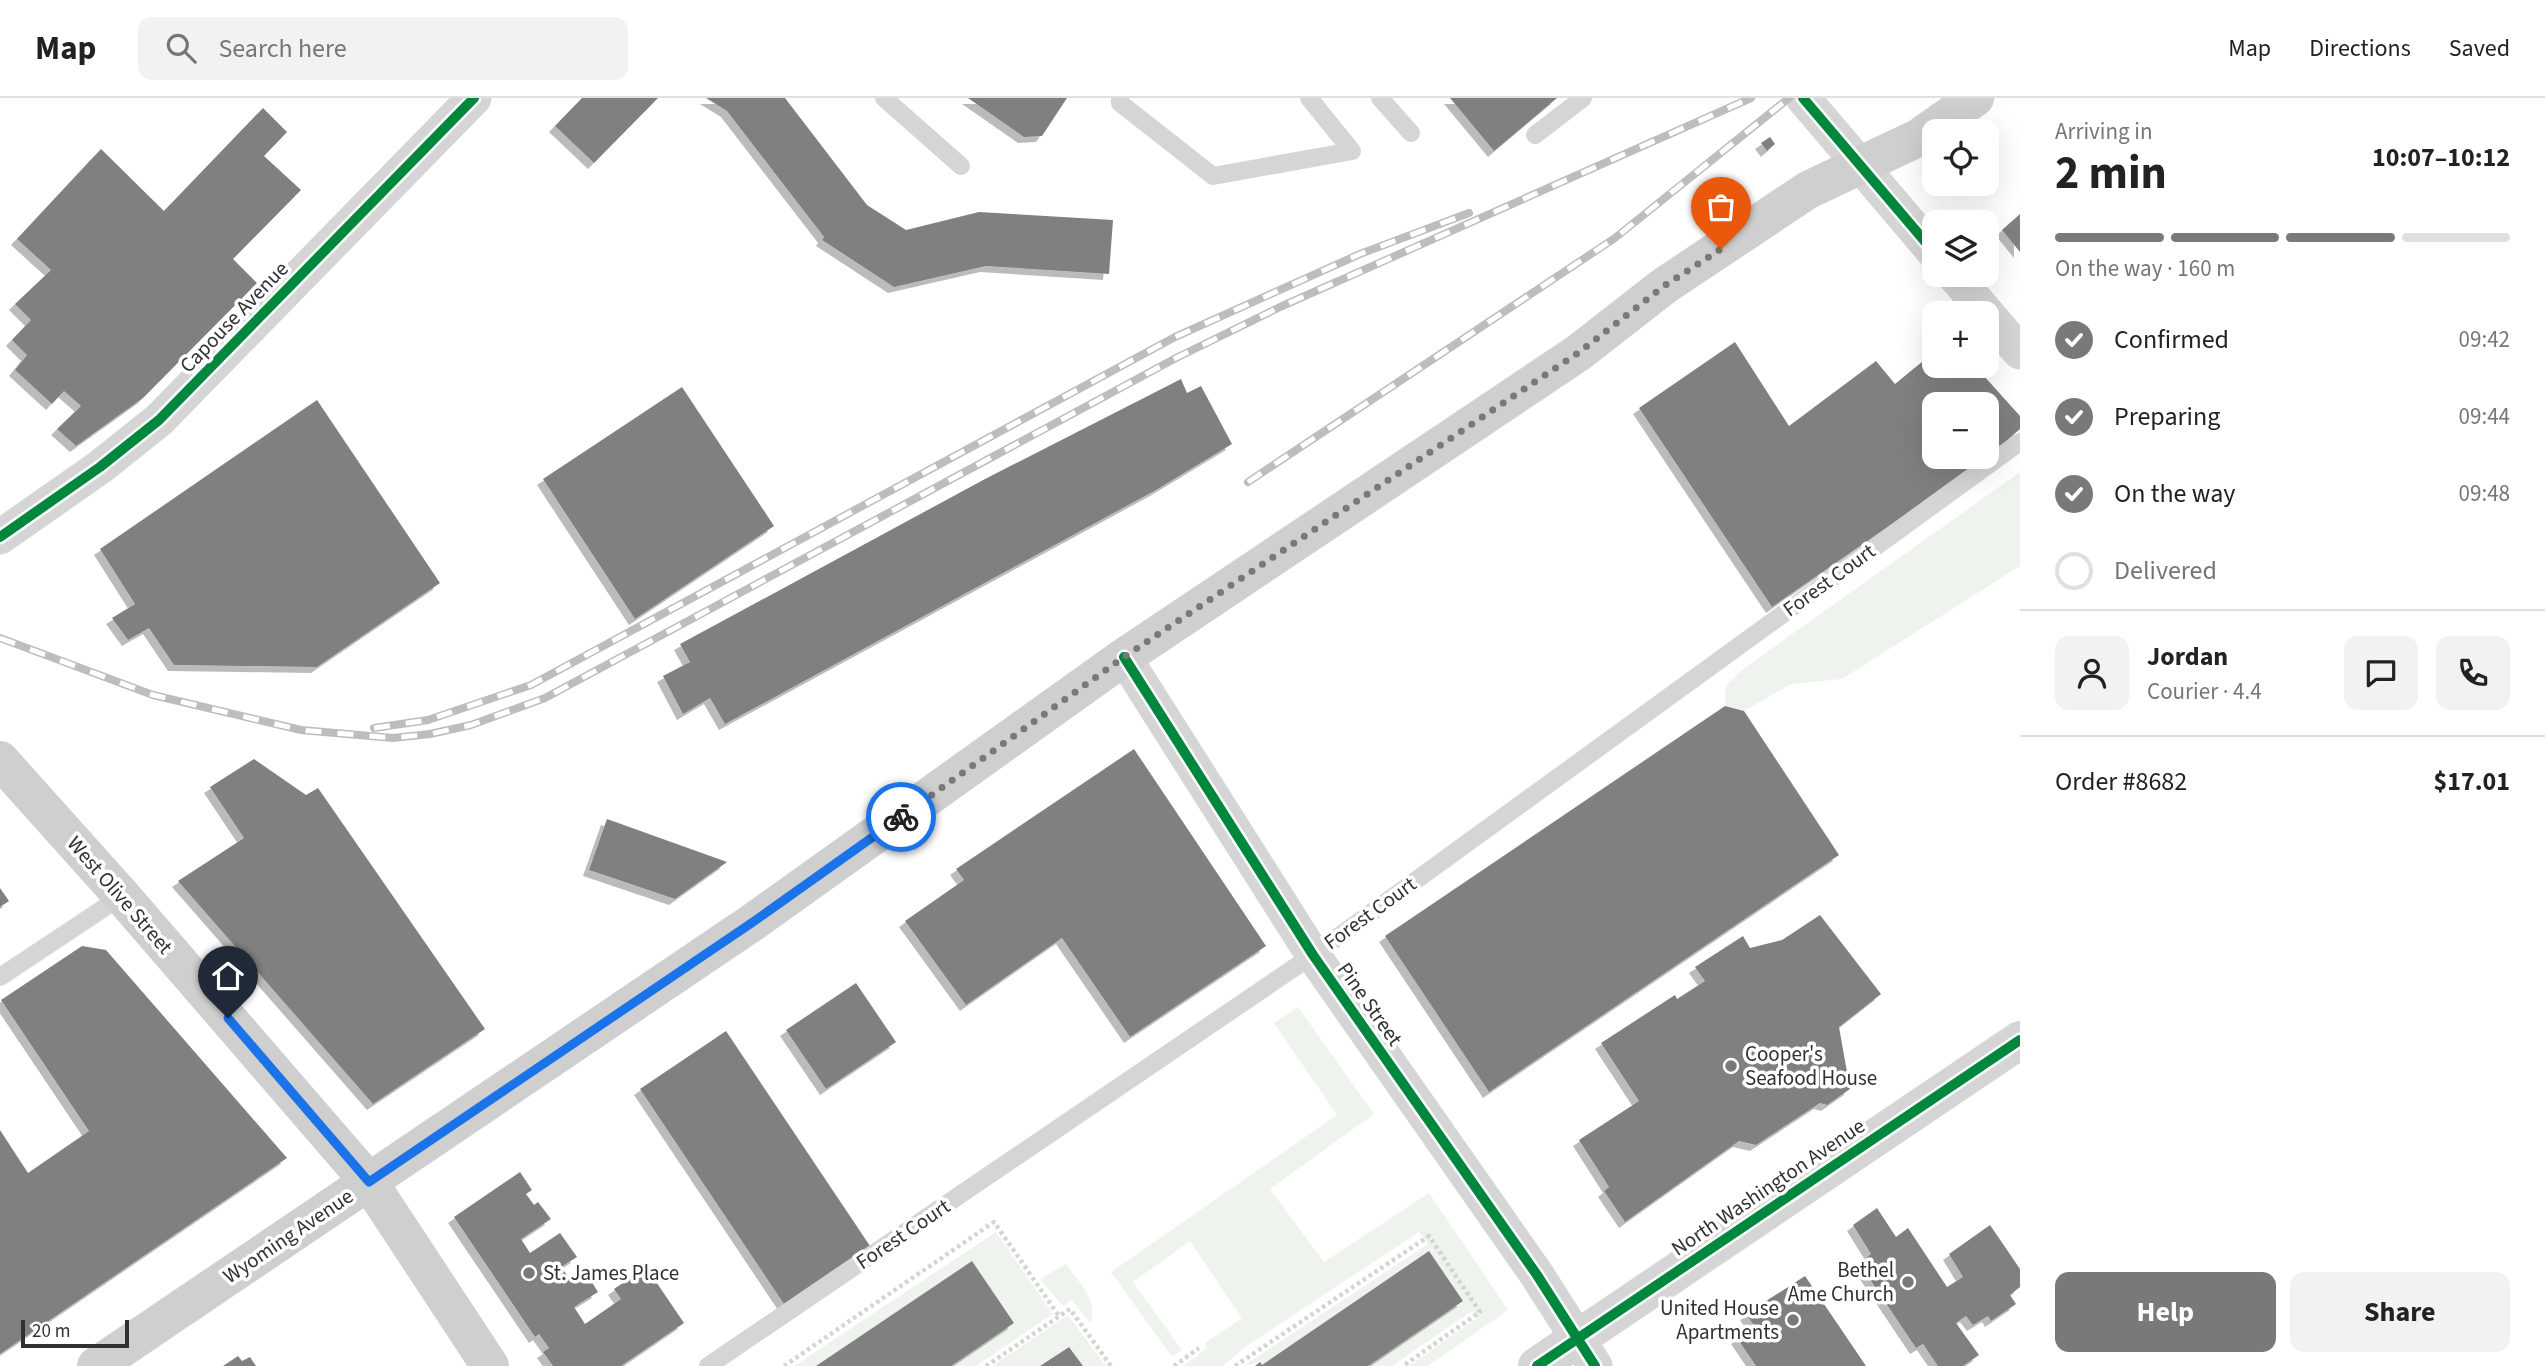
<!DOCTYPE html>
<meta charset="utf-8">
<style>
:root{--surface:#fff;--page:#f2f2f2;--text:#222;--muted:#767676;--line:#e0e0e0;--accent:#797979}
body{margin:0;font-family:"Source Sans 3",sans-serif;background:var(--page);color:var(--text);height:100vh;display:flex;flex-direction:column;font-size:26px;white-space:nowrap}
*{box-sizing:border-box;margin:0}
p{font-size:23px;color:var(--muted)}
.icon{flex:none;width:38px;height:38px;fill:none;stroke:currentColor;stroke-width:2;stroke-linecap:round;stroke-linejoin:round}
.map{position:relative;flex:1;overflow:hidden}
.sheet{display:flex;flex-direction:column;background:var(--surface);width:525px}
.sheet>*{flex:none}
.controls{position:absolute;left:1922px;top:21px;display:grid;gap:14px}
.controls a{display:grid;place-items:center;width:77px;height:77px;border-radius:14px;background:var(--surface);box-shadow:0 7px 28px #0002;font-size:35px}
.scale{position:absolute;left:21px;bottom:18px;width:108px;box-sizing:border-box;padding-left:7px;border:4px solid #313131;border-top:0;font-size:19px;line-height:24px;white-space:nowrap;color:#313131;-webkit-text-stroke:5px #fff;paint-order:stroke}
.pin{position:absolute;display:grid;place-items:center;width:60px;height:60px;color:#fff;margin:-72px -30px;border-radius:50% 50% 50% 0;rotate:-45deg;box-shadow:0 0 7px #0007}
.pin .icon{rotate:45deg}
.courier{position:absolute;display:grid;place-items:center;width:70px;height:70px;margin:-35px;border:5px solid #1a73e8;border-radius:50%;background:#fff;color:#222;box-shadow:0 2px 9px #0007}
.head em{font-style:normal;font-weight:700}
.head div{display:flex;flex-direction:column-reverse}
.head{display:flex;align-items:center;justify-content:space-between;height:119px;padding:0 35px}
h1{font-size:46px;font-weight:700;line-height:52px}
.bar{display:grid;grid-template-columns:repeat(4,1fr);gap:10px 7px;align-content:center;height:84px;padding:0 35px}
.bar i{height:9px;border-radius:5px;background:var(--line)}
.bar .on{background:var(--accent)}
.bar p{grid-column:span 4}
.line{display:flex;align-items:center;gap:18px;padding:0 35px;border-top:2px solid var(--line)}
.line div{flex:1}
.round{display:grid;place-items:center;flex:none;width:74px;height:74px;border-radius:14px;background:var(--page)}
ol{padding:0 35px;list-style:none}
li{display:flex;align-items:center;gap:21px;height:77px}
li p{margin-inline-start:auto}
li .icon{padding:7px;border-radius:50%;background:var(--accent);color:#fff;stroke-width:4}
li:last-child{color:var(--muted)}
li i{width:38px;height:38px;border:4px solid var(--line);border-radius:50%}
.primary-button{display:flex;gap:14px;margin-top:auto;padding:14px 35px}
.primary-button a{flex:1;height:80px;border-radius:14px;background:var(--accent);color:#fff;font-size:28px;font-weight:700;line-height:80px;text-align:center}
.primary-button a+a{background:var(--page);color:var(--text)}
header{display:flex;align-items:center;gap:42px;box-sizing:border-box;height:98px;padding:0 35px;background:var(--surface);border-bottom:2px solid var(--line)}
header strong{font-size:33px}
nav{display:flex;gap:38px;margin-inline-start:auto;font-size:24px}
.search{width:490px;height:63px;background:var(--page);display:flex;align-items:center;gap:18px;box-sizing:border-box;padding:0 24px;border-radius:14px;color:var(--muted);font-size:26px}
main{display:flex;flex:1;min-height:0}
.map>svg:first-child{display:block}
.green{fill:#eff3ed}
.building{fill:#808080;fill-rule:evenodd;filter:url(#shadow)}
.lines{fill:none;stroke-linecap:round;stroke-linejoin:round}
.path{stroke:#d4d4d4;stroke-width:4.5;stroke-dasharray:3.5 3.5;stroke-linecap:butt}
.service{stroke:#d5d5d5;stroke-width:18}
.minor{stroke:#d5d5d5;stroke-width:35}
.tertiary{stroke:#d5d5d5;stroke-width:38}
.secondary{stroke:#cfcfcf;stroke-width:38}
.rail-casing{stroke:#bdbdbd;stroke-width:8}
.rail{stroke:#fff;stroke-width:5;stroke-dasharray:16;stroke-linecap:butt}
.cycleway-casing{stroke:#fff;stroke-width:15}
.cycleway{stroke:#00873e;stroke-width:10}
.done{stroke:#797979;stroke-width:7;stroke-dasharray:0 12.6}
.route{stroke:#1a73e8;stroke-width:9}
.poi-dot{fill:#797979;stroke:#fff;stroke-width:2.5}
.labels{text-anchor:middle;dominant-baseline:central;stroke-width:7;stroke-linejoin:round;paint-order:stroke}
.street-label{font-size:21px;fill:#313131;stroke:#fff}
.poi-label{font-size:21px;fill:#313131;stroke:#fff;text-anchor:start}
</style>
<header>
<strong>Map</strong>
<div class="search"><svg class="icon" aria-label="search" viewBox="0 0 24 24"><circle cx="10" cy="10" r="6"/><path d="M15 15l6 6"/></svg>Search here</div>
<nav><a>Map</a><a>Directions</a><a>Saved</a></nav>
</header>
<main>
<div class="map">
<svg width="2020" height="1268" viewBox="0 0 2020 1268">
<defs>
<filter id="shadow"><feDropShadow dx="-6" dy="6" stdDeviation="0" flood-color="#0004"/></filter>
</defs>
<rect width="100%" height="100%" fill="#fff"/>
<path class="green" d="M2020,374V468L1842,581L1791,586L1744,613L1725,608L1726,588L1743,571Z
M1298,909L1374,1016L1270,1091L1324,1164L1429,1095L1508,1212L1428,1268H1409L1477,1220L1472,1213L1392,1268H1368L1463,1203L1429,1153L1262,1267L1260,1264L1243,1268L1428,1146L1419,1134L1248,1247L1223,1268H1183L1207,1250L1205,1245L1242,1220L1190,1143L1133,1184L1182,1252L1172,1259L1111,1174L1337,1017L1274,925Z
M996,1134L1053,1216L976,1268H951L1013,1225L972,1163L816,1268H794Z
M1066,1166C1077,1182 1100,1204 1090,1225L1072,1202L1063,1208L1040,1181Z
M1068,1217L1106,1268H1083L1068,1249L1040,1268H992Z"/>
<path class="building" d="M582,0H658L594,65L555,28Z
M706,0H785L867,107L906,132L979,114L1113,122L1109,176L986,168L894,189L822,142L824,139L727,13Z
M968,0H1067L1042,38L1024,39Z
M1450,0H1557L1494,53Z
M263,10L287,34L264,58L301,92L233,161L257,185L143,300L76,348L57,331L81,308L64,293L52,306L15,272L27,257L12,242L31,222L15,206L51,172L17,141L101,51L164,113Z
M1770,39L1775,46L1767,53L1761,45Z
M2020,116V154L2002,132Z
M1735,244L1789,328L1876,263L1895,286L1934,254V268H1975L2020,318V331L1969,375L1967,374L1772,509L1639,310ZM1934,306H1986V359H1934Z
M1181,281L1187,295L1201,288L1232,346L1156,392L725,626L710,600L683,616L663,578L690,564L680,546L985,381Z
M682,289L774,428L635,521L543,381Z
M317,302L440,485L317,569L174,567L149,530L128,542L112,520L135,506L100,451Z
M1725,608L1744,613L1839,757L1489,994L1385,838Z
M1134,651L1266,848L1130,939L1062,840L966,907L905,823L964,782L956,771Z
M254,661L306,697L318,690L485,931L373,1006L178,783L244,740L210,689Z
M607,721L727,764L675,801L589,772Z
M0,790L9,803L0,809Z
M1820,817L1881,896L1839,929L1850,991L1827,1007L1820,1005L1756,1047L1739,1043L1625,1124L1604,1093L1609,1089L1579,1042L1639,1003L1601,945L1675,897L1677,901L1705,883L1695,869L1743,838L1750,850L1782,842Z
M82,848L106,852L287,1060L0,1256V1032L28,1075L89,1033L1,902Z
M856,885L896,944L826,991L786,932Z
M726,933L870,1148L784,1206L640,991Z
M520,1074L532,1092L526,1096L534,1107L538,1104L551,1121L521,1141L530,1155L560,1135L577,1159L561,1169L569,1180L583,1170L598,1194L574,1209L585,1226L621,1201L614,1191L646,1169L684,1225L621,1268H553L543,1254L549,1250L539,1236L535,1239L454,1119Z
M1877,1110L1896,1139L1908,1130L1947,1189L1963,1179L1949,1156L1990,1127L2020,1171V1189L2010,1197L2016,1206L1991,1223L1988,1218L1973,1227L1966,1218L1956,1225L1979,1257L1963,1268H1938L1923,1246L1916,1250L1859,1165L1871,1156L1853,1127Z
M1429,1153L1463,1203L1368,1268H1255L1260,1264L1262,1267Z
M972,1163L1014,1225L951,1268H816Z
M1805,1178L1866,1268H1756L1737,1240L1755,1229L1746,1216Z
M1069,1249L1083,1268H1040Z
M238,1258L242,1263L250,1259L256,1268H223Z"/>
<g class="lines">
<path class="path" d="M784,1268L994,1124L1059,1218
M986,1268L1070,1211L1111,1268
M1174,1268L1199,1250
M1235,1268L1429,1138L1480,1214L1403,1268"/>
<path class="service" d="M884,0L961,68
M1120,0V5L1213,78L1352,53L1309,0
M1380,0L1411,35
M1535,37L1583,0
M0,879L122,798
M708,1268L1313,857L2020,344"/>
<path class="minor" d="M1803,0L1934,154
M1954,177L2020,254
M0,439L100,369L159,322L474,0
M1124,559L1313,857L1537,1177L1595,1268"/>
<path class="tertiary" d="M1537,1268L2020,942"/>
<path class="secondary" d="M0,662L122,798L369,1084L490,1268
M96,1268L753,824L1124,559L1578,255L1664,188L1808,92L1918,40L1975,0"/>
<g class="rail-casing">
<path id="rail" d="M1248,384L1615,140L1789,0
M0,540L153,597L301,632L393,640L430,636L471,627L545,600L1176,260L1280,209L1751,0
M374,630L428,622L531,587L1175,239L1360,156L1469,115"/>
</g>
<use href="#rail" class="rail"/>
<g class="cycleway-casing">
<path id="cycleway" d="M1803,0L1934,154
M0,439L100,369L159,322L474,0
M1124,559L1313,857L1537,1177L1595,1268
M1537,1268L2020,942"/>
</g>
<use href="#cycleway" class="cycleway"/>
</g>
<g class="lines">
<path class="done" d="M901,719L1124,559L1578,255L1664,188L1721,151"/>
<path class="route" d="M228,920L369,1084L753,824L901,719"/>
</g>
<g class="poi-dot">
<circle cx="1731" cy="968" r="7"/>
<circle cx="529" cy="1175" r="7"/>
<circle cx="1908" cy="1184" r="7"/>
<circle cx="1793" cy="1222" r="7"/>
</g>
<g class="labels">
<g class="street-label">
<text transform="translate(234 219) rotate(-46)">Capouse Avenue</text>
<text transform="translate(1829 482) rotate(-36)">Forest Court</text>
<text transform="translate(120 797) rotate(49)">West Olive Street</text>
<text transform="translate(1370 815) rotate(-36)">Forest Court</text>
<text transform="translate(1370 906) rotate(55)">Pine Street</text>
<text transform="translate(1768 1089) rotate(-34)">North Washington Avenue</text>
<text transform="translate(903 1136) rotate(-34)">Forest Court</text>
<text transform="translate(288 1138) rotate(-34)">Wyoming Avenue</text>
</g>
<g class="poi-label">
<text x="1745" y="956">Cooper's<tspan x="1745" dy="24">Seafood House</tspan></text>
<text x="1894" y="1172" text-anchor="end">Bethel<tspan x="1894" dy="24">Ame Church</tspan></text>
<text x="543" y="1175">St. James Place</text>
<text x="1779" y="1210" text-anchor="end">United House<tspan x="1779" dy="24">Apartments</tspan></text>
</g>
</g>
</svg>
<div class="controls">
<a><svg class="icon" aria-label="locate" viewBox="0 0 24 24"><circle cx="12" cy="12" r="6"/><path d="M12 2v4M12 18v4M2 12h4M18 12h4"/></svg></a>
<a><svg class="icon" aria-label="layers" viewBox="0 0 24 24"><path d="M12 4l9 5-9 5-9-5zM3 14l9 5 9-5"/></svg></a>
<a>+</a>
<a>−</a>
</div>
<div class="scale">20 m</div>
<div class="pin" style="left:1721px;top:151px;background:#ea580c"><svg class="icon" aria-label="bag" viewBox="0 0 24 24"><path d="M5 8h14l-1 12H6zM9 8a3 3 0 0 1 6 0"/></svg></div>
<div class="pin" style="left:228px;top:920px;background:#1f2937"><svg class="icon" aria-label="home" viewBox="0 0 24 24"><path d="M3 11l9-7 9 7M6 9v11h12V9"/></svg></div>
<div class="courier" style="left:901px;top:719px"><svg class="icon" aria-label="bike" viewBox="0 0 24 24"><circle cx="6" cy="16" r="4"/><circle cx="18" cy="16" r="4"/><path d="M6 16l4-8h5l3 8M10 8l3 8H6M13 5h3"/></svg></div>
</div>
<section class="sheet">
<div class="head"><div><h1>2 min</h1><p>Arriving in</p></div><em>10:07–10:12</em></div>
<div class="bar"><i class="on"></i><i class="on"></i><i class="on"></i><i></i><p>On the way · 160 m</p></div>
<ol>
<li><svg class="icon" aria-label="check" viewBox="0 0 24 24"><path d="M5 12l5 5 9-10"/></svg>Confirmed<p>09:42</p></li>
<li><svg class="icon" aria-label="check" viewBox="0 0 24 24"><path d="M5 12l5 5 9-10"/></svg>Preparing<p>09:44</p></li>
<li><svg class="icon" aria-label="check" viewBox="0 0 24 24"><path d="M5 12l5 5 9-10"/></svg>On the way<p>09:48</p></li>
<li><i></i>Delivered</li>
</ol>
<div class="line" style="height:126px"><a class="round"><svg class="icon" aria-label="person" viewBox="0 0 24 24"><circle cx="12" cy="8" r="4"/><path d="M4 21q1-7 8-7t8 7"/></svg></a><div><b>Jordan</b><p>Courier · 4.4</p></div><a class="round"><svg class="icon" aria-label="chat" viewBox="0 0 24 24"><path d="M4 5h16v11H9l-5 4z"/></svg></a><a class="round"><svg class="icon" aria-label="phone" viewBox="0 0 24 24"><path d="M5 4h4l2 5-3 2q2 4 5 5l2-3 5 2v4C11 20 4 13 5 4z"/></svg></a></div>
<div class="line" style="height:91px"><div>Order #8682</div><b>$17.01</b></div>
<div class="primary-button"><a>Help</a><a>Share</a></div>
</section>
</main>
